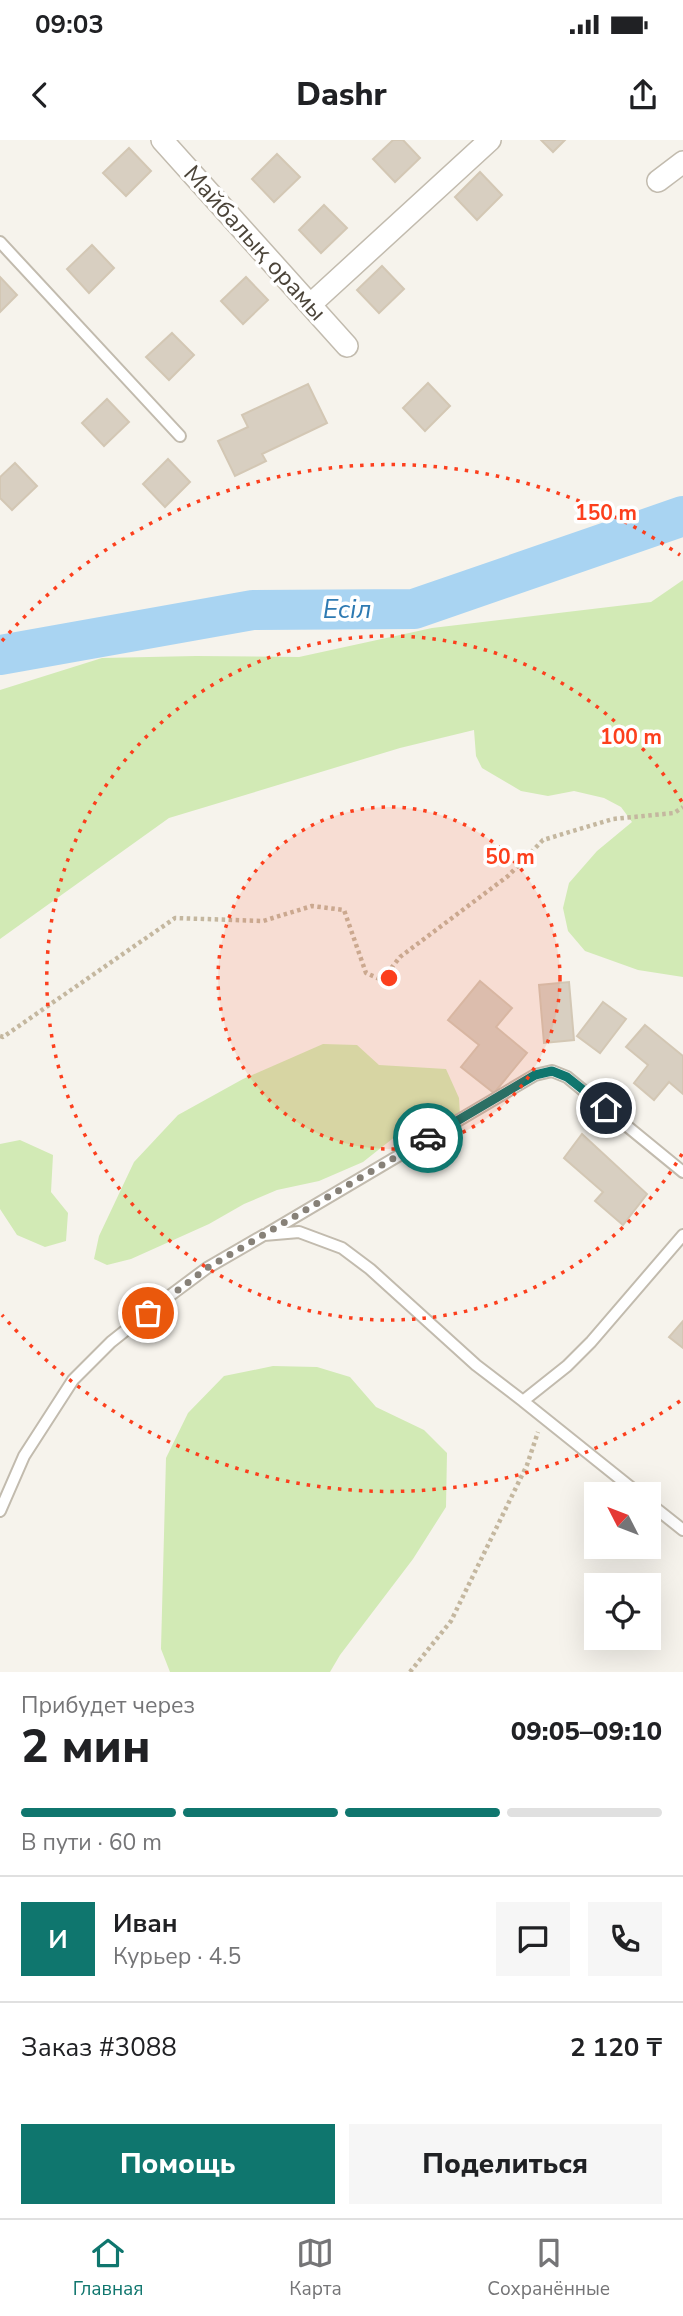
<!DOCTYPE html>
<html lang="ru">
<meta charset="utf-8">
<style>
:root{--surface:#fff;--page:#f6f6f6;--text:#202124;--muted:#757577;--line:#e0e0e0;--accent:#0f766e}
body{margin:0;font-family:"Nunito Sans",sans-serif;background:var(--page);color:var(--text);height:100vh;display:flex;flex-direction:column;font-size:26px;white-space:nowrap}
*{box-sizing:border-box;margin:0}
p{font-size:23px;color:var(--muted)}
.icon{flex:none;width:38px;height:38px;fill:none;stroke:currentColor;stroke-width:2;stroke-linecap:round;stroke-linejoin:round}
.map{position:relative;height:1532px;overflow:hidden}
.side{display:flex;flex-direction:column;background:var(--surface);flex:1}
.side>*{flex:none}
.needle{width:46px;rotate:312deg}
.tools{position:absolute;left:584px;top:1342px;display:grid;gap:14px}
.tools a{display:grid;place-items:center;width:77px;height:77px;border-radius:0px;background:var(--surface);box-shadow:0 7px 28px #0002;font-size:35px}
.pin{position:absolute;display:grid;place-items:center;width:60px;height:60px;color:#fff;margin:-30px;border:4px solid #fff;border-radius:50%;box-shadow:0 2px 7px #0007}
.courier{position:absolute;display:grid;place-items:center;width:70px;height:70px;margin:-35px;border:5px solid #0f766e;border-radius:50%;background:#fff;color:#222;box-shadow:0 2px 9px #0007}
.headline em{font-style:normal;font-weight:800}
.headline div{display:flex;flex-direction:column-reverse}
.headline{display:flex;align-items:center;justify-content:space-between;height:119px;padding:0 21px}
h1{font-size:46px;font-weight:800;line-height:52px}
.bar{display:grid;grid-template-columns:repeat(4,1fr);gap:10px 7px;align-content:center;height:84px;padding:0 21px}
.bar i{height:9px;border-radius:5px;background:var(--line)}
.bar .selected{background:var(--accent)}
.bar p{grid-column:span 4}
.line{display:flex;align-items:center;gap:18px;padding:0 21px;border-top:2px solid var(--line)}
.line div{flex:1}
.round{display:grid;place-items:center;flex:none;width:74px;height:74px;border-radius:0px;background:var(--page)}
.action{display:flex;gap:14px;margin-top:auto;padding:14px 21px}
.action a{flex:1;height:80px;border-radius:0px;background:var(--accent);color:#fff;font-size:28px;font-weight:800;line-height:80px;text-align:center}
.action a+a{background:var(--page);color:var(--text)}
.status{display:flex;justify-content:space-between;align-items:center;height:49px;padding:0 35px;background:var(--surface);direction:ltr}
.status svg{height:19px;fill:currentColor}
header{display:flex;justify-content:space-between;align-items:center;height:91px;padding:0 21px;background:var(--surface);font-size:32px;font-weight:800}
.menu{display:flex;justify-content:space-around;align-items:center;height:98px;border-top:2px solid var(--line);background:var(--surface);font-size:19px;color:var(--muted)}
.menu a{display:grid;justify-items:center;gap:4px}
.menu .selected{color:var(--accent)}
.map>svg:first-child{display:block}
.green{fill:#d2eab5}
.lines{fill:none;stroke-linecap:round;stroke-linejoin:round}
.river{stroke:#a9d4f2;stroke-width:40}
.building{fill:#d8cfc1;stroke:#d3c7b4;stroke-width:2}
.lane-casing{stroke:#c2bbae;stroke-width:14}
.street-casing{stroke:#c2bbae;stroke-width:24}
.path{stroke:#c4b79f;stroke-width:4.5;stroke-dasharray:3.5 3.5;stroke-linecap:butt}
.lane{stroke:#fff;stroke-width:10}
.street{stroke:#fff;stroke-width:21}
.done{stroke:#878178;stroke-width:7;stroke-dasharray:0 12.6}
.route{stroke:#0f766e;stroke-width:9}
.ring{fill:none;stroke:#fc3f1d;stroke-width:3.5;stroke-dasharray:3.5 7}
.labels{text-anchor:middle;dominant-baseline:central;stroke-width:7;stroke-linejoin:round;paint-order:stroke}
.street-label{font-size:24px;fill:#4b4439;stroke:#fff}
.water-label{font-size:26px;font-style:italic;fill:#2e7ab2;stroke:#fff}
.centre{fill:#fc3f1d;stroke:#fff;stroke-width:3.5}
.ring-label{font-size:21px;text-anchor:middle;font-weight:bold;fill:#fc3f1d;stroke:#fff;stroke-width:7;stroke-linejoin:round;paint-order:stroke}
</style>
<div class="status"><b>09:03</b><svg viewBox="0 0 49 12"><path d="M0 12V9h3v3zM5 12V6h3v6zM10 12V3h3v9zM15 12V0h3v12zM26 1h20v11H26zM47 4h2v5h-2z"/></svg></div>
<header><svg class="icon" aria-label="back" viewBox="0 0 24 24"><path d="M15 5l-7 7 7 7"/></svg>Dashr<svg class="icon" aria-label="share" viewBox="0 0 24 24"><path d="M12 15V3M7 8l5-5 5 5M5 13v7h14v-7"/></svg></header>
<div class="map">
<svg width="683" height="1532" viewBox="0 0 683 1532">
<rect width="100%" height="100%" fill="#f6f3ec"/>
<path class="green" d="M683,440V837L638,830L585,811L568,791L563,768L569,743L597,711L632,682L621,667L604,658L574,651L548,656L521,651L482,628L476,616L474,590L400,608L169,678L0,799V550L102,518L196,516L299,517L432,488L651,462Z
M323,904L357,905L379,925L446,929L459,958L460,975L401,992L363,1022L319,1041L277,1050L244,1064L209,1084L131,1119L107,1125L94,1119L99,1096L134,1022L178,975L243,939Z
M20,1000L53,1015L51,1052L68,1073L66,1101L45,1107L17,1095L0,1069V1004Z
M273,1226L317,1227L350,1237L376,1267L424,1290L447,1313L446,1367L413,1419L340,1515L330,1532H170L161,1509L166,1318L188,1273L224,1236Z"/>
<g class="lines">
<path class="river" d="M0,515L253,470L414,469L683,376"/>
</g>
<path class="building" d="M393,0H403L420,18L395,42L373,19Z
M541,0H565L553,12Z
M129,8L151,31L126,56L103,33Z
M277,14L300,37L274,62L252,39Z
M480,32L502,55L477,80L455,57Z
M324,65L347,88L321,113L299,90Z
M92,105L114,128L89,153L67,129Z
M382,126L404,149L379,173L357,150Z
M0,137L17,155L0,172Z
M246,137L268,160L243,184L221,161Z
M172,193L194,215L169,240L146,217Z
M428,243L450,266L425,291L403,268Z
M308,244L327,283L262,314L266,321L235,336L218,301L248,287L242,275Z
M107,259L129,282L104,306L82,283Z
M168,319L190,342L165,367L143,344Z
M15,323L37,346L12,370L0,358V337Z
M480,841L512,868L496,887L527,913L494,953L461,927L479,905L448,880Z
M569,842L574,900L544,903L539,845Z
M603,862L626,879L600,913L577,896Z
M645,885L683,916V954L669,942L654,960L634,943L648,925L626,907Z
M582,994L647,1054L623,1085L595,1061L603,1052L564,1018Z
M683,1181V1208L669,1197Z"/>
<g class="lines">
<g class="lane-casing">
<path id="lane" d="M0,102L180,296
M268,1093L535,935L552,931L567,937L683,1032
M523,1261L639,1354
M649,1363L683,1390
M0,1371L24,1316L73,1240L111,1202L160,1163L207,1128L264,1095L299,1092L342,1108L370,1129L476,1225L523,1261L567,1226L591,1202L683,1095"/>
</g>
<g class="street-casing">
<path id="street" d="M162,0L347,206
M658,41L683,22
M311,164L490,0"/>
</g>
<path class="path" d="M0,896L3,897L175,778L263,781L312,766L344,770L366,833L382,840L400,817L508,736L543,700L613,679L674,673L683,667
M410,1532L451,1481L527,1325L538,1292"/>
<use href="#lane" class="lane"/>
<use href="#street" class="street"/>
</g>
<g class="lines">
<path class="done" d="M148,1173L207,1128L428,998"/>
<path class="route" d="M428,998L535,935L552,931L567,937L606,968"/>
</g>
<circle cx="389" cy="838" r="171" fill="#fc3f1d" fill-opacity=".12"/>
<g class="ring">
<circle cx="389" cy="838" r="171"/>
<path d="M682 1014A342 342 0 1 1 682 662"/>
<path d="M680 1261A513 513 0 0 1 2 1175M2 501A513 513 0 0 1 680 415"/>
</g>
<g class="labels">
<g class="street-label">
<text transform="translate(255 103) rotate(48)">Майбалық орамы</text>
</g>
<g class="water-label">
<text x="347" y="469">Есіл</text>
</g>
</g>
<circle cx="389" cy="838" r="10" class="centre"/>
<g class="ring-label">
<text x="606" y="380">150 m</text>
<text x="631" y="604">100 m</text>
<text x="510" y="724">50 m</text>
</g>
</svg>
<div class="tools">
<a><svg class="needle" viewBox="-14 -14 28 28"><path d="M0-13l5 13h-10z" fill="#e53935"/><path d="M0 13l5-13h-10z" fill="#757577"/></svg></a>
<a><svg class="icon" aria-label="locate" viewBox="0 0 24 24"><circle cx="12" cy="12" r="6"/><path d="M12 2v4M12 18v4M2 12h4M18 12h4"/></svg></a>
</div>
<div class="pin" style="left:148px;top:1173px;background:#ea580c"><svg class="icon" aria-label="bag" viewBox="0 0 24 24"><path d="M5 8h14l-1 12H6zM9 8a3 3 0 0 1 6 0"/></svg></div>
<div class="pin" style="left:606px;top:968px;background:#1f2937"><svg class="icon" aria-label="home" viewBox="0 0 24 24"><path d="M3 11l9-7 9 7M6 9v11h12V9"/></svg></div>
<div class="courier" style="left:428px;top:998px"><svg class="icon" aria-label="car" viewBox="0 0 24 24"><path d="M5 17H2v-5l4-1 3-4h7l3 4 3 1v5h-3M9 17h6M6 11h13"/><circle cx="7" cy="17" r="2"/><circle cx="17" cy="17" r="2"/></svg></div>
</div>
<section class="side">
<div class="headline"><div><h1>2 мин</h1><p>Прибудет через</p></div><em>09:05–09:10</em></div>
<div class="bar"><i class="selected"></i><i class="selected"></i><i class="selected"></i><i></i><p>В пути · 60 m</p></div>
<div class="line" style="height:126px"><b class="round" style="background:var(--accent);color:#fff">И</b><div><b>Иван</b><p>Курьер · 4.5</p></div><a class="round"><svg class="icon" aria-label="chat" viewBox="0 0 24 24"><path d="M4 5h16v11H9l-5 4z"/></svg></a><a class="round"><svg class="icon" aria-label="phone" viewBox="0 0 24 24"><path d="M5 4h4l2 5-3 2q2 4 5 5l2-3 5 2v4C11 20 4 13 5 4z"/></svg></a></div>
<div class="line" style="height:91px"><div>Заказ #3088</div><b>2 120 ₸</b></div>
<div class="action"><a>Помощь</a><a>Поделиться</a></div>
</section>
<nav class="menu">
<a class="selected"><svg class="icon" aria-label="home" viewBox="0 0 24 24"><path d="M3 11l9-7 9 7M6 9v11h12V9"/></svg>Главная</a>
<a><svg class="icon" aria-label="map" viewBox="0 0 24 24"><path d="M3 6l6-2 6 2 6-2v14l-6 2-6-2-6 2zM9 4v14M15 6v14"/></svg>Карта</a>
<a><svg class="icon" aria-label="saved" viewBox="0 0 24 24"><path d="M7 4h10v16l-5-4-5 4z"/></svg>Сохранённые</a>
</nav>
